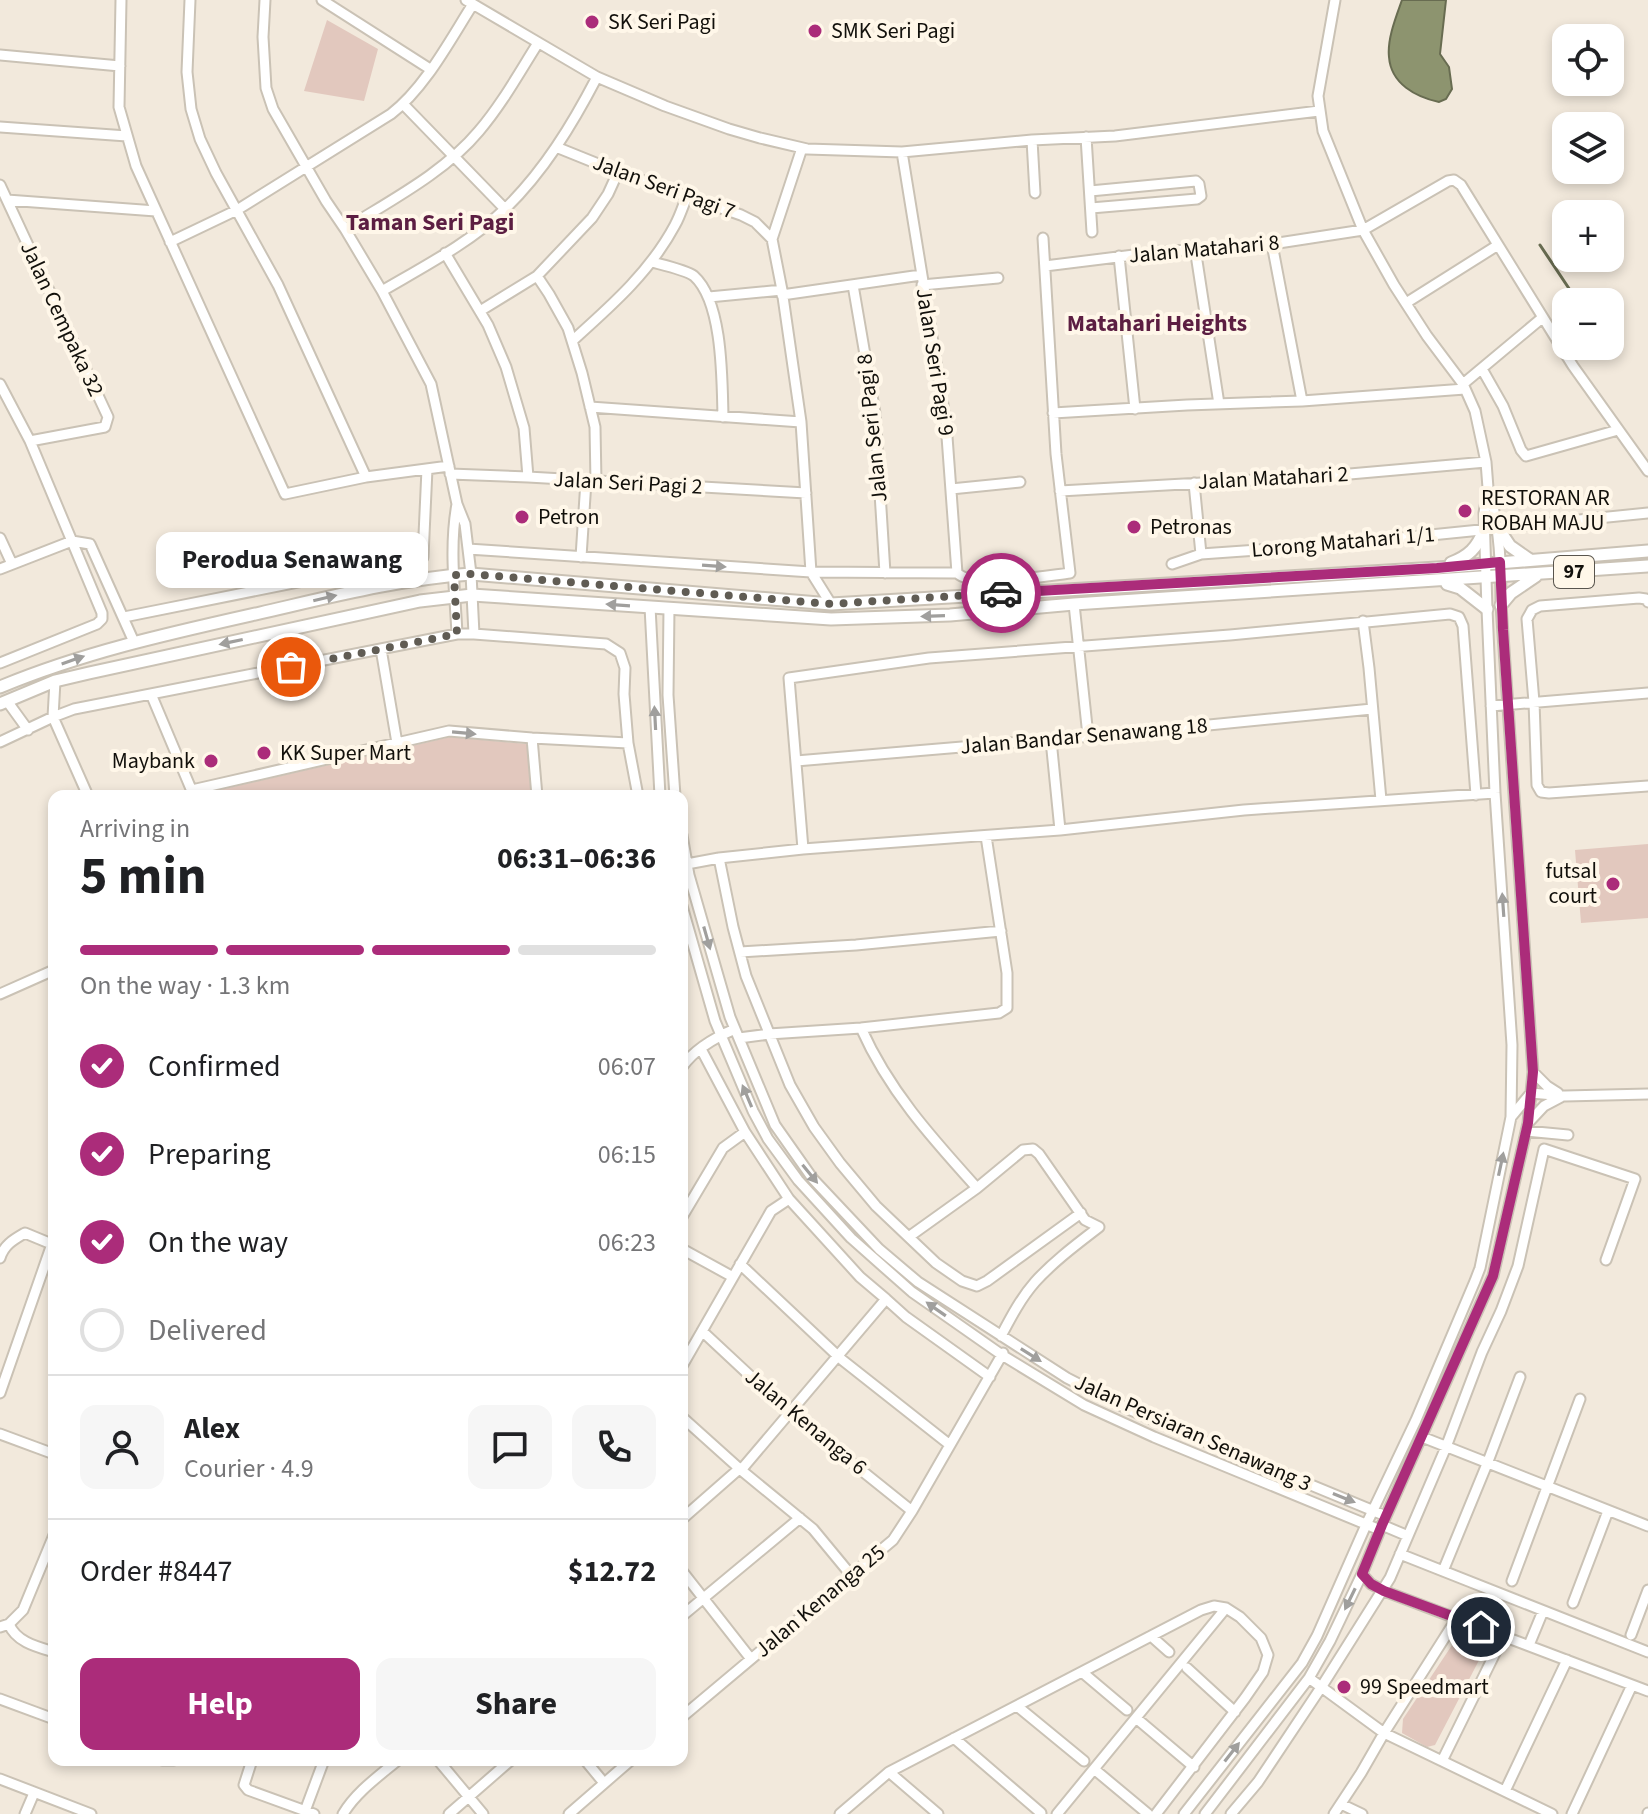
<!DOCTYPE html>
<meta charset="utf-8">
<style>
:root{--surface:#fff;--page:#f6f6f6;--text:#202124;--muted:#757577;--line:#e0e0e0;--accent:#ab2c7a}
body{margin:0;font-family:"Source Sans 3",sans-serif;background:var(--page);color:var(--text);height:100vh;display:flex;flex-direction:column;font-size:30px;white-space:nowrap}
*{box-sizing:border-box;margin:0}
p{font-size:26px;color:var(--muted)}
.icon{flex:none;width:44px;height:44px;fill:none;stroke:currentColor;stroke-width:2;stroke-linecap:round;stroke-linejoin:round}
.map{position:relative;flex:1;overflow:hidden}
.drawer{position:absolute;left:48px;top:790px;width:640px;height:976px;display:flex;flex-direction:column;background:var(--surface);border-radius:16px;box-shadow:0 4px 12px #0003}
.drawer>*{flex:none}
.controls{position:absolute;left:1552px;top:24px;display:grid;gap:16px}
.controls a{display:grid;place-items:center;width:72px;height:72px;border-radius:16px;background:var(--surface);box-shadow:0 4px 12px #0003;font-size:40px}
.pin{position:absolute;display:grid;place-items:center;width:68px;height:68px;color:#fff;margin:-34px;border:4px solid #fff;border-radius:50%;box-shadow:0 2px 8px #0007}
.courier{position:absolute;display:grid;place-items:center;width:80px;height:80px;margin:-40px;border:6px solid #ab2c7a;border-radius:50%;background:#fff;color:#222;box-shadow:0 2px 10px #0007}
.bubble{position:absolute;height:56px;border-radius:16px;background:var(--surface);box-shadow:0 4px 12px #0003;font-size:26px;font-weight:700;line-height:56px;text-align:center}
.overview em{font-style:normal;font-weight:700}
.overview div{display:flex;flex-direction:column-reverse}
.overview{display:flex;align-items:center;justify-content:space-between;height:136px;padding:0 32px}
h1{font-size:52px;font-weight:700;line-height:60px}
.bar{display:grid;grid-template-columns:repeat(4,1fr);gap:12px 8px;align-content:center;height:96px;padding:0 32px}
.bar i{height:10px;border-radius:6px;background:var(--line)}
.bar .current{background:var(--accent)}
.bar p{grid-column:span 4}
.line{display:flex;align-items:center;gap:20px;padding:0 32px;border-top:2px solid var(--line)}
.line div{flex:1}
.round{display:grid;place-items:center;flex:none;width:84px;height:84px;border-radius:16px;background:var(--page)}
ol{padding:0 32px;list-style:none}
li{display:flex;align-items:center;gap:24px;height:88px}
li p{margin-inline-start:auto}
li .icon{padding:8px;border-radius:50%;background:var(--accent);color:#fff;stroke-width:4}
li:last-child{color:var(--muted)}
li i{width:44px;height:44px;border:4px solid var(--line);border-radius:50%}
.action{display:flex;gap:16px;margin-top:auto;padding:16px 32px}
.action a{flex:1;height:92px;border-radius:16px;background:var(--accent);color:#fff;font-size:32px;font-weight:700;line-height:92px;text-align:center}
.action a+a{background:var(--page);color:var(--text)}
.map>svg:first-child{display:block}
.green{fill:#e2c8be}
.water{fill:#8d946f;stroke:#686c51;stroke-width:2}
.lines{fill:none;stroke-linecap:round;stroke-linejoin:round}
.stream{stroke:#686c51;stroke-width:3}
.minor-casing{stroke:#cac2b5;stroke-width:13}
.major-casing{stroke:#cac2b5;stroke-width:15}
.minor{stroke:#fff;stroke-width:9}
.major{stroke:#fff;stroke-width:11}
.oneway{fill:#a09f9d}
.done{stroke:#605c54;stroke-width:8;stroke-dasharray:0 14.4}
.route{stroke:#ab2c7a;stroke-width:10}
.poi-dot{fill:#ab2c7a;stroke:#fff7e9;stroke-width:3}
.labels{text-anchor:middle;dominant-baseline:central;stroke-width:8;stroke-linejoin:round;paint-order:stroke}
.shield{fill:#fff7e9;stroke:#59554e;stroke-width:2}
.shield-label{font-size:20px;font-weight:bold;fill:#12100b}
.poi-label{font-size:22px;fill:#12100b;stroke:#fff7e9;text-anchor:start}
.street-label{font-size:22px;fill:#12100b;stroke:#fff7e9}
.neighbourhood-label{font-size:24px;font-weight:bold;fill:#5c1e42;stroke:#fff7e9}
</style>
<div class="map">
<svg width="1648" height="1814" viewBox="0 0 1648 1814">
<rect width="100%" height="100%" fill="#f2e9dc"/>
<path class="green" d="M327,20L378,49L364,101L304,91Z
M450,737L527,744L532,796H203L202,794Z
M1648,844V918L1581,923L1575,850Z
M1462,1630L1489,1641L1435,1745L1427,1747L1402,1733L1403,1719Z"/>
<path class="water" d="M1402,0H1446L1440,54L1449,67L1452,89L1446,99L1439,102C1416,97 1391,84 1389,57C1387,39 1396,17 1402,0Z"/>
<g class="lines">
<path class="stream" d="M1540,245L1578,302"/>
<g class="minor-casing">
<path id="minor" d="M121,0L119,107L136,166L285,494L366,477L449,466
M190,0L187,72L191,109L200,139L216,173L278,285L366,477
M265,0L263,37L266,88L273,109L326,201L345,229L382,291L431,384L457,504L465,524L471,574L474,634
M322,0L430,69
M466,0L597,77L665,106L729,129L760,138L807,149L902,152L1032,140L1115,136L1319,111
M0,55L120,66
M404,105L505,209
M0,127L127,136
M1086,137L1092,232
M1032,140L1035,193
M556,147L618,172L741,215L755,222L772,239L782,290L801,422L811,572L831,604
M902,152L946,423L957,573
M0,185L108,417L105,427L30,441
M1090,191L1196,181L1199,184L1201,196L1197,199L1091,208
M7,200L156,211
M345,229C391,200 444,173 479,131C502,104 519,73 538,43
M772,239L802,148
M170,242L237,210L391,114C425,88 450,40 473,4
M1272,244L1302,401
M1195,248L1219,404
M445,253L488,325L506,367L524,428L528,477
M1119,256L1135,409
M652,262C663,265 686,270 694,276C723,302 722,380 723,417
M1045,266L1158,252L1272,244L1363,230L1448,181L1454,180L1461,185L1573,366L1648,471
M537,276L549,294L568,328L582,373L595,427L596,482
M853,285L875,413L885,573
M922,285L998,278
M382,291C423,267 471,242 505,209C544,171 572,125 597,77
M782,295L921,275
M709,297L782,290
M1406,303L1498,245
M480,311L537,276L592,218L608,194L618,172
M572,341C611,306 650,272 675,225C680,216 683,206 687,196
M1482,369L1503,406L1521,450L1526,456L1618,430
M0,384L30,441L102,613V619L97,624L0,663
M1463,384L1542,318
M590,407L801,422
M1053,413L1187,405L1302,401L1465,389
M450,474L528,477L806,493
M1194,483L1201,554
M951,489L1020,482
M1060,491L1327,476L1486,462
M457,504C449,547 455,591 457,634
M0,538L12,564
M468,549L811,572L957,573C974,589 1045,576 1070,573L1056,454L1043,238
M581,557L586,481
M1172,564L1201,554L1342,544L1648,513
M0,569L72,541L90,544L134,642
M1648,602L1646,599L1639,598L1540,606L1532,610L1527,619L1534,702L1537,785L1541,792L1549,793L1648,786
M1074,604L1088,736
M650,607L660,796
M669,608L668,695L675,796
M124,617L423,557L427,469
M1363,621L1369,668L1381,800
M381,649L397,743
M55,681L53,717L88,796
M151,694L194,796
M7,701L28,730
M1491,706L1648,693
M532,738L537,796
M1051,740L1060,830
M0,742L53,717L74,709L457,634H474L606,644L620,653L625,668L624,694L628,743L638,796
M796,761L1128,733L1372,709
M192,790L449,731L532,738L628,743
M682,835L689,875L730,1017L775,1125L813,1179L879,1249L918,1282L1067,1378L1126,1408L1173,1428L1386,1516
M803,849L789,678L929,658L1230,635L1450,614L1459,617L1463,626L1476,795
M719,858L733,927L746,976L790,1085L814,1127L840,1163L876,1206L936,1263L962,1281L977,1286L987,1281L1081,1213
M687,864L719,858L803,849L1060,830L1244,810L1495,793
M682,906L715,1021L753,1111L768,1139L798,1180L851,1238L912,1292L1002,1355L1084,1405L1154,1437L1380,1530
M740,952L856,945L1001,931
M0,994L54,970
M861,1028C889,1091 932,1138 977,1188
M739,1038L769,1034L861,1028L999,1013L1007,1008V973L986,836
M701,1049L745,1132L789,1199L860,1277L886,1299L906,1317L990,1377
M682,1067C694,1050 716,1037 735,1029
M1533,1072L1547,1086L1558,1093
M1511,1117L1531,1093L1565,1096L1648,1094
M1529,1122L1544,1106L1561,1097
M1526,1131L1568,1135
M682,1217L723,1148L745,1132
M910,1236L977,1188L1023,1150L1033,1149L1039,1154L1085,1220L1099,1227C1077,1244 1054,1261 1035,1282C1021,1298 1011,1317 1001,1336
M682,1249L733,1277
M0,1258C4,1245 13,1240 25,1233L54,1245
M740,1264L841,1359L950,1445
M702,1331L790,1413L912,1511
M682,1366L771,1211L789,1199
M0,1393L52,1244
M682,1417L741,1470L813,1529L851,1575
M0,1434L54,1454
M1422,1437L1648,1526
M741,1470L886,1299
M682,1519L739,1469
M1382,1525L1408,1536
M1400,1554L1648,1652
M682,1571L751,1659
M1443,1571L1487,1464L1520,1377
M1362,1574L1371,1584L1384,1591L1648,1691
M1512,1581L1580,1399
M1573,1603L1608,1511
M682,1616L800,1518
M9,1624C16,1642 37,1647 54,1652
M0,1627L9,1624L23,1610L54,1535
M1631,1635L1648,1590
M1151,1636L1169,1652
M1529,1645L1543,1611
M1187,1668L1235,1712
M1082,1672L1127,1710
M1309,1678L1384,1733L1552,1814
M0,1699L54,1719
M1017,1706L1084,1761
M682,1717L893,1540L912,1511L1003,1353
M1136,1718L1194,1767
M954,1738L1041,1813
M162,1760H174
M252,1760L244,1785L248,1790L314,1814
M438,1760L483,1814
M585,1760L604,1783
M1442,1761L1504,1635
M1094,1769L1148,1814
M889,1772L938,1814
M0,1779L91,1814
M1505,1791L1567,1660
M1341,1804L1362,1814
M305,1811L324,1760
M25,1814L34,1793
M343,1814C356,1792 379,1776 398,1760
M449,1814L511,1760
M569,1814L631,1760
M840,1814L889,1772L1201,1610L1214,1606L1226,1608L1240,1617L1261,1638L1268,1655L1263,1672L1245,1698L1156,1814
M1057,1814L1226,1608
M1184,1814L1302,1663L1317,1636L1366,1525L1416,1420L1475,1281L1480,1268L1511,1117L1512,1045L1495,793L1487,609L1484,513L1488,488L1486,462L1475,411L1463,384L1427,336L1394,285L1363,230L1323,131L1318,96L1335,0
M1205,1814L1309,1678L1330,1641L1362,1574L1382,1525L1493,1276L1528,1123L1533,1072L1501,605C1501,566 1500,528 1489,491
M1231,1814L1258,1782L1322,1686L1390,1578L1446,1447L1482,1352L1501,1311L1518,1266L1544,1149L1635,1179L1606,1260
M1334,1814L1361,1773L1384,1733L1457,1618
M1572,1814L1632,1685
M1648,1814V1813"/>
</g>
<g class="major-casing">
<path id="major" d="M1498,528L1510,546L1530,560
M1451,563C1469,556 1477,548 1484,530
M1447,584L1460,588L1487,609
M1501,605L1511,593L1536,576
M0,687C84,652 171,633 260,613C330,597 399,579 471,574L831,604L1437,568L1648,551
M0,704L55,681L89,673L420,601L472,595L831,619L950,615L1074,604L1648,566"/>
</g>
<use href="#minor" class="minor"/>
<use href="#major" class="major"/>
</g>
<defs><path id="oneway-solid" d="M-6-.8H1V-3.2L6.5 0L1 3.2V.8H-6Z" transform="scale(2)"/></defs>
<g class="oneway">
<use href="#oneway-solid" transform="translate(714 566) rotate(4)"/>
<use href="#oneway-solid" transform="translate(325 598) rotate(-13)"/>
<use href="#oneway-solid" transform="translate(618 605) rotate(-176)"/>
<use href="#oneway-solid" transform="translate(933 616) rotate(178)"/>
<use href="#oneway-solid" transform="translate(231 642) rotate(168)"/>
<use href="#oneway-solid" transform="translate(73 660) rotate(-19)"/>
<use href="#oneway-solid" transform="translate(655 718) rotate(-93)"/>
<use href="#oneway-solid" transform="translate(464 733) rotate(5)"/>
<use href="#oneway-solid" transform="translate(1503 905) rotate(-94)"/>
<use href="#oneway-solid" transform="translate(707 938) rotate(74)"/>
<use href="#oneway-solid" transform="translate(747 1096) rotate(-113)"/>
<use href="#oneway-solid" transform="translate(1501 1164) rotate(-78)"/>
<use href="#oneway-solid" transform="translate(810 1174) rotate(51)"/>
<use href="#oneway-solid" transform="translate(936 1309) rotate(-145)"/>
<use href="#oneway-solid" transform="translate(1031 1355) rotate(32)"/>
<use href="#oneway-solid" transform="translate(1344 1498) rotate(22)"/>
<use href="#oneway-solid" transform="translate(1350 1599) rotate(116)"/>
<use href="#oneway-solid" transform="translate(1232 1752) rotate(-52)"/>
</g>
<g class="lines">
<path class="done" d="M291,667L457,634L454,575L471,574L831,604L1001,593"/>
<path class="route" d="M1001,593L1437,568L1500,562L1503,630L1533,1072L1528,1123L1493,1276L1382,1525L1362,1574L1371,1584L1384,1591L1481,1627"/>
</g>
<g class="poi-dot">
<circle cx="592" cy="22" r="8"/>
<circle cx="815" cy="31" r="8"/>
<circle cx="1465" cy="511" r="8"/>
<circle cx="522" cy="517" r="8"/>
<circle cx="1134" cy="527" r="8"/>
<circle cx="264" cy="753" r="8"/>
<circle cx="211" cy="761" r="8"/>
<circle cx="1613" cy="884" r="8"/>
<circle cx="1344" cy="1687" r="8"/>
</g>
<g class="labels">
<rect class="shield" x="1554" y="556" width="40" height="32" rx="6"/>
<g class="shield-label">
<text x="1574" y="572">97</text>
</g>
<g class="poi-label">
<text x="608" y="22">SK Seri Pagi</text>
<text x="831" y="31">SMK Seri Pagi</text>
<text x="1481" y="498">RESTORAN AR<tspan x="1481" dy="25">ROBAH MAJU</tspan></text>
<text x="538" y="517">Petron</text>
<text x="1150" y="527">Petronas</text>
<text x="280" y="753">KK Super Mart</text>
<text x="195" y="761" text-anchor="end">Maybank</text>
<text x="1597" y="871" text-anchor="end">futsal<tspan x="1597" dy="25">court</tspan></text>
<text x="1360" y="1687">99 Speedmart</text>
</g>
<g class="street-label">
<text transform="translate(664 187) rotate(20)">Jalan Seri Pagi 7</text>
<text transform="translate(1204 249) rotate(-5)">Jalan Matahari 8</text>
<text transform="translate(62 319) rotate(65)">Jalan Cempaka 32</text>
<text transform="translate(935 362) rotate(81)">Jalan Seri Pagi 9</text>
<text transform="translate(872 428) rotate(-96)">Jalan Seri Pagi 8</text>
<text transform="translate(1273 478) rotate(-3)">Jalan Matahari 2</text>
<text transform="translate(628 483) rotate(3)">Jalan Seri Pagi 2</text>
<text transform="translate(1343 542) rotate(-5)">Lorong Matahari 1/1</text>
<text transform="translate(1084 736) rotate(-5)">Jalan Bandar Senawang 18</text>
<text transform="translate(806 1422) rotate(40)">Jalan Kenanga 6</text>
<text transform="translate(1193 1433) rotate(24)">Jalan Persiaran Senawang 3</text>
<text transform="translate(820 1601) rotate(-40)">Jalan Kenanga 25</text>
</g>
<g class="neighbourhood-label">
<text x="430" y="222">Taman Seri Pagi</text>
<text x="1157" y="323">Matahari Heights</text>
</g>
</g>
</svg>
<div class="controls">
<a><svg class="icon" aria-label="locate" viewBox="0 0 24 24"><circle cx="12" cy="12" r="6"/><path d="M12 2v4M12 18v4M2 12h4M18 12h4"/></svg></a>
<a><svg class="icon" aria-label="layers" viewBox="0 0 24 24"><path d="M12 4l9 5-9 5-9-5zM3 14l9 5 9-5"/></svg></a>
<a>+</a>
<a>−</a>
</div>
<div class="pin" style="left:291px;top:667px;background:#ea580c"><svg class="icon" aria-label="bag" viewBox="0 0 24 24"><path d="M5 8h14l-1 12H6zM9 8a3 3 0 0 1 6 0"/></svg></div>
<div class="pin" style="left:1481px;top:1627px;background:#1f2937"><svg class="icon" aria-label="home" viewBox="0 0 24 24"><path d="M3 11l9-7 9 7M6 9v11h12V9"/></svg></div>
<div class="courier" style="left:1001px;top:593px"><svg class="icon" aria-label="car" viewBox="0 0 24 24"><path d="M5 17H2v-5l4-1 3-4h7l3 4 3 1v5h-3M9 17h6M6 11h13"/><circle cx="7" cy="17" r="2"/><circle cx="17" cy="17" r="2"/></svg></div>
<div class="bubble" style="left:156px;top:532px;width:272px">Perodua Senawang</div>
<section class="drawer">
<div class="overview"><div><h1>5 min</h1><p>Arriving in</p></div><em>06:31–06:36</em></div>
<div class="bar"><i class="current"></i><i class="current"></i><i class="current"></i><i></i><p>On the way · 1.3 km</p></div>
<ol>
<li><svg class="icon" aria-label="check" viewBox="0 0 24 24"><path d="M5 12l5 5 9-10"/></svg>Confirmed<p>06:07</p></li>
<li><svg class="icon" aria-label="check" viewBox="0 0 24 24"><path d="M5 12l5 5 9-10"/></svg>Preparing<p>06:15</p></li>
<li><svg class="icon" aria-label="check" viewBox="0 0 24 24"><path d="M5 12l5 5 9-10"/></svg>On the way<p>06:23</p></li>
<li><i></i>Delivered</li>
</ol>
<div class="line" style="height:144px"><a class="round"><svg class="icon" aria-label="person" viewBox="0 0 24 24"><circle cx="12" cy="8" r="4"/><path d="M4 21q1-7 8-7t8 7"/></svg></a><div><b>Alex</b><p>Courier · 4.9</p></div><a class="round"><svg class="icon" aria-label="chat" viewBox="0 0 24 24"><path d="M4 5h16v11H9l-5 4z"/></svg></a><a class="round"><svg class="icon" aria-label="phone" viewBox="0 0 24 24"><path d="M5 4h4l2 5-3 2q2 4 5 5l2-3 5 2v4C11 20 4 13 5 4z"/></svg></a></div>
<div class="line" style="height:104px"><div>Order #8447</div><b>$12.72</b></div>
<div class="action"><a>Help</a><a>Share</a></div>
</section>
</div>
